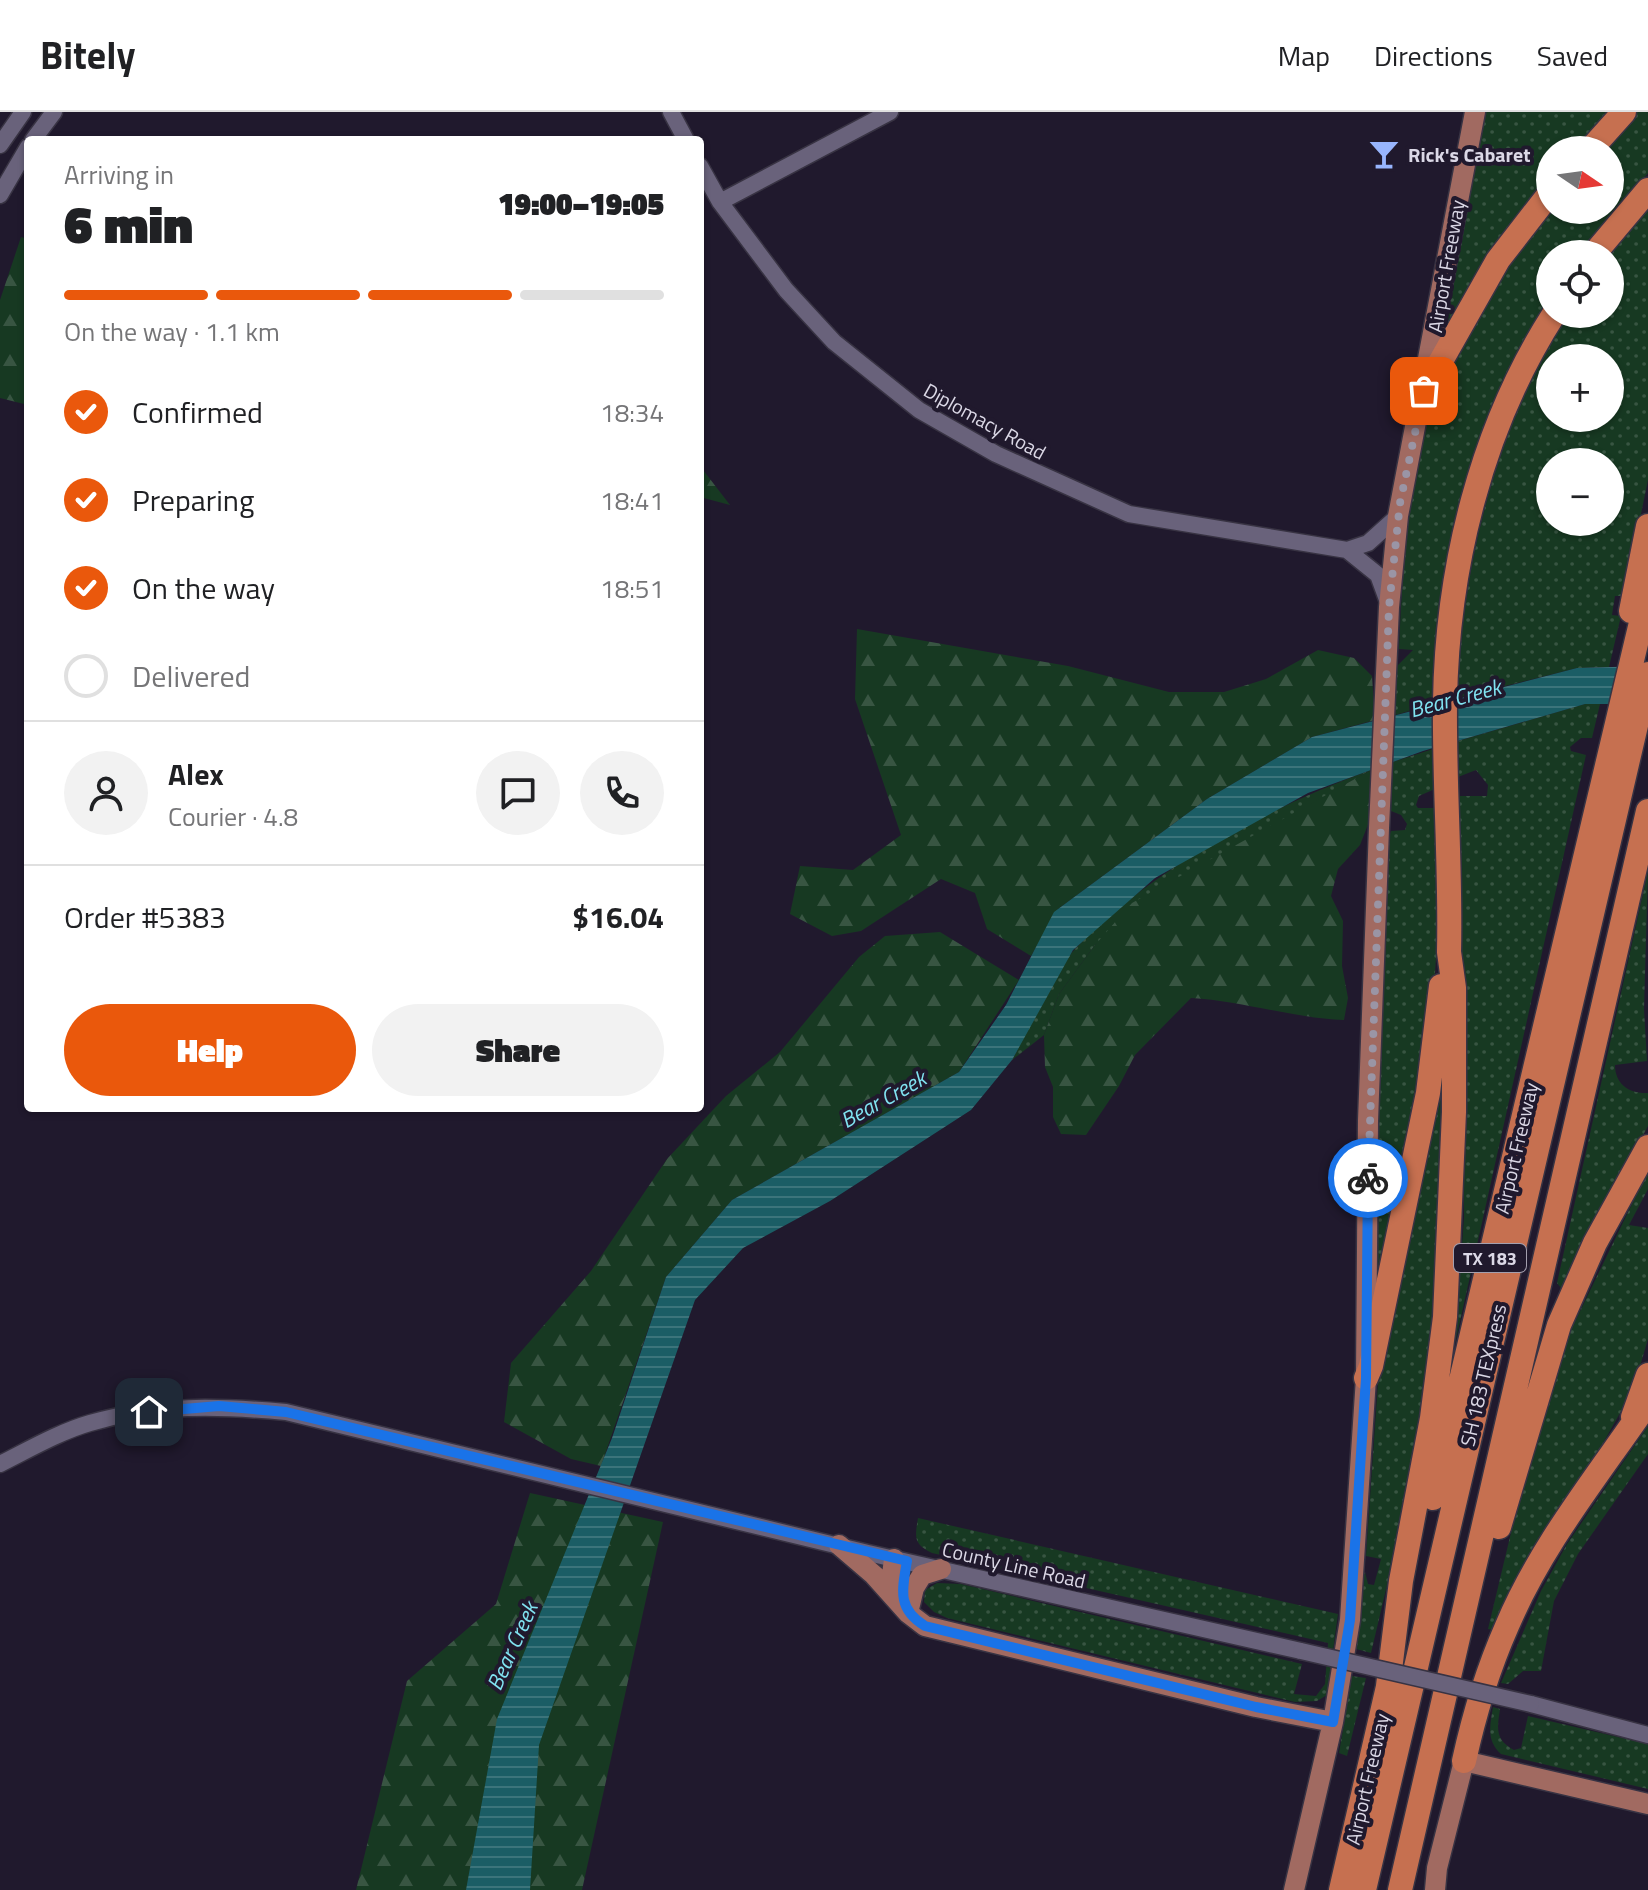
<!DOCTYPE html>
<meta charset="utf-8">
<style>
:root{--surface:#fff;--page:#f2f2f2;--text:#202124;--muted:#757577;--line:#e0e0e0;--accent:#ea580c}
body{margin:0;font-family:"Titillium Web",sans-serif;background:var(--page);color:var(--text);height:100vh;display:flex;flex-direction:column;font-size:30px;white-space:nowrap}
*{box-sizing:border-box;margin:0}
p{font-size:26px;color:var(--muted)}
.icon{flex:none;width:44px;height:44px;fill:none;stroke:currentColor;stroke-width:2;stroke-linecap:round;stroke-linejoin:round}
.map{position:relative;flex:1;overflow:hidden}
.panel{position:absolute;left:24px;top:24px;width:680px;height:976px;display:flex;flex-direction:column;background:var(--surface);border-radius:8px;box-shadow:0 2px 6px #0004}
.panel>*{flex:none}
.needle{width:52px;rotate:103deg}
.buttons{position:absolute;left:1536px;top:24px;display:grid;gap:16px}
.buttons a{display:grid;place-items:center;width:88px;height:88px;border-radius:50%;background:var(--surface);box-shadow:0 2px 6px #0004;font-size:40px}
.pin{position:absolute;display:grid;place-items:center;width:68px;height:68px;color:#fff;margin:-34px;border-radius:16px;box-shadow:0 4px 12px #0006}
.courier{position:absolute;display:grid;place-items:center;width:80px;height:80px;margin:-40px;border:6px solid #1a73e8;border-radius:50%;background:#fff;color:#222;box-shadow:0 2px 10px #0007}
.overview em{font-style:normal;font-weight:800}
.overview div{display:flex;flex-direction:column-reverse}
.overview{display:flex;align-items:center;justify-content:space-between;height:136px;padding:0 40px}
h1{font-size:52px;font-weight:800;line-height:60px}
.bar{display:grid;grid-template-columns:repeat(4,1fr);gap:12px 8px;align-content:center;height:96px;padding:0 40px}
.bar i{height:10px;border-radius:6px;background:var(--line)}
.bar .on{background:var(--accent)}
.bar p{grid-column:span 4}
.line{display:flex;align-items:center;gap:20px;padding:0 40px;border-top:2px solid var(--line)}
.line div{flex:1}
.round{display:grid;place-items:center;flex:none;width:84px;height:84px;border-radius:42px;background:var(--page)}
ol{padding:0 40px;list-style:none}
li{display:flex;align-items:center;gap:24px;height:88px}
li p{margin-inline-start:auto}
li .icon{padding:8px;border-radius:50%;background:var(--accent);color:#fff;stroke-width:4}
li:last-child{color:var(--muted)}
li i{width:44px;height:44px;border:4px solid var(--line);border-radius:50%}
.cta{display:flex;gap:16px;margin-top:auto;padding:16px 40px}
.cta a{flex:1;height:92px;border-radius:48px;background:var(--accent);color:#fff;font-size:32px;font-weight:800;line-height:92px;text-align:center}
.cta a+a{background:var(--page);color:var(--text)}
header{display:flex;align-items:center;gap:48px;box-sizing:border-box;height:112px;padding:0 40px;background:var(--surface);border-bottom:2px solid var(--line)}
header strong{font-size:38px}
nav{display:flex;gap:44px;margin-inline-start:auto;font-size:28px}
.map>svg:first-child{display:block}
.grass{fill:url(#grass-dots);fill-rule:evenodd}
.forest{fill:url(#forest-firs)}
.water{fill:url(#water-rules)}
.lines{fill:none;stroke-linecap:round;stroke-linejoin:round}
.minor-casing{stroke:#383343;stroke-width:19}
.major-casing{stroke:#383343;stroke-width:23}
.highway-casing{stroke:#383343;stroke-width:27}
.minor{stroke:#69627b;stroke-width:16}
.major{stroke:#a16a61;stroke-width:20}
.highway{stroke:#c67050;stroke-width:24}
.minor-bridge-casing{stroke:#383343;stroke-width:19;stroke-linecap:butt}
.minor-bridge{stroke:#69627b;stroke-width:16}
.done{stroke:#9a95a5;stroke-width:8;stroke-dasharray:0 14.4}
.route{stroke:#1a73e8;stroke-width:10}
.labels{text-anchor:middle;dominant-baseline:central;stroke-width:8;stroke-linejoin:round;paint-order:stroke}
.shield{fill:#20192d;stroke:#a39fae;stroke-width:2}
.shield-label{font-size:18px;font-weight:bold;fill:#dbd8e6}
.poi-label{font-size:20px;font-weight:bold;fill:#dbd8e6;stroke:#20192d;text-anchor:start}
.street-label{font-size:20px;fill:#dbd8e6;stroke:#20192d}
.water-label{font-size:22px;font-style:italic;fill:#80e3f1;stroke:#20192d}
</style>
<header>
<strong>Bitely</strong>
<nav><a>Map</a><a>Directions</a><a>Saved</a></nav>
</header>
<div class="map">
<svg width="1648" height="1778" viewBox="0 0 1648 1778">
<defs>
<pattern id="grass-dots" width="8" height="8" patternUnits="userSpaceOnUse" patternTransform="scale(2)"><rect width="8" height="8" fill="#173922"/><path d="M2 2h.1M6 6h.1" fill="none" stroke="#385542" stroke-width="1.8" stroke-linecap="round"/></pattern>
<pattern id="forest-firs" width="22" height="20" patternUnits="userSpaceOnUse" patternTransform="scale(2)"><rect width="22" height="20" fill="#173922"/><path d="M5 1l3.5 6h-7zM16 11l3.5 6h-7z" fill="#385542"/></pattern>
<pattern id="water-rules" width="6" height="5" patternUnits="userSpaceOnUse" patternTransform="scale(2)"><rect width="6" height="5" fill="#1b5d65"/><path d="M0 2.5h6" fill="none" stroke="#3c747b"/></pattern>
</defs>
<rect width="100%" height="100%" fill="#20192d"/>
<path class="grass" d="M1483,0H1612L1577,38H1550V69L1526,96L1439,231Z
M1630,0H1648V61L1581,142H1550V188L1516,249L1434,592L1395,603L1397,554L1413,538L1399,537C1404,425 1411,304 1470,206C1492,168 1524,133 1550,98H1610V38H1596Z
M1648,94V368L1624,484H1615L1612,503L1621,504L1609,555L1577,556L1457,586C1463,449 1495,320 1567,202H1610L1608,142ZM1550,246H1610V306H1550ZM1550,350H1610V410H1550Z
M1585,592H1600L1592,626H1581L1570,635L1571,639L1586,643L1455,1232L1464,1105L1459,684H1487L1488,673L1476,658L1458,665V629Z
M1436,636L1437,676L1419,684L1416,693L1418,696H1437V832L1431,918L1378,1177L1370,1171L1388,728L1391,719L1405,718L1407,712L1401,703L1391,699L1393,650Z
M1371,658L1195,758L1095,833L1059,882L1044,923L1012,948C1031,913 1047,866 1075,837C1152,756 1267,696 1371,658Z
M1648,759L1644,897L1647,949L1615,953C1615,972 1629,982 1648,981V1014L1561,1176L1557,1171Z
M1440,972L1443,975C1439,1070 1438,1166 1427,1261C1416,1355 1393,1448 1371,1541L1356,1537L1363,1464L1365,1460L1368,1472L1374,1473L1381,1447L1366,1444L1379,1256Z
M1648,1059V1077L1629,1113L1648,1116V1227L1633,1278L1497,1519L1488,1517L1520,1383L1568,1224Z
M1648,1314V1342L1578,1442L1554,1489L1541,1559H1523L1508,1572L1501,1571L1541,1479L1567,1432Z
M918,1406L1338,1502L1327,1583L1317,1589L1295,1590L947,1506L934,1500L924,1490L925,1478L937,1471L961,1472L1302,1552L1294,1582L1316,1584L1325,1572L1328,1531L932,1441C913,1432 915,1425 918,1406Z
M1352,1564L1366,1566L1347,1644L1339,1641Z
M1493,1595L1500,1597C1497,1617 1495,1628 1514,1638L1521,1636L1528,1604L1648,1632V1677L1501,1642C1486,1628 1490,1614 1493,1595Z"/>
<path class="forest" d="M21,125L28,127V293L0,286V188Z
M700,354L730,393L700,385Z
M857,517L1068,554L1169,580H1224L1266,567L1318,538L1354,546L1372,564L1375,608L1312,625L1207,687L1058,797L1031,844L987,817L975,781L941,767L861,819L832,824L790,802L800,754L853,758L901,723L855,587Z
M1371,658L1369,710L1360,733L1338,757L1331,784L1343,809L1342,854L1348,886L1344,908C1292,906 1243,889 1191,886L1135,943L1119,974L1086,1023L1061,1022L1053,1005V975L1045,955L1044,923L1059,882L1095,833L1132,791Z
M940,820L1019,868L959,960L732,1088L666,1165L601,1354L571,1347L504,1310L511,1251L591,1159L667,1047L726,984L780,940L859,845L885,824Z
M530,1381L663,1410L582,1778H356L407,1569L496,1492Z"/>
<path class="water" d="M1648,554V592H1585L1423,639L1308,681L1155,766L1073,838L1012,948L971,998L830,1089L743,1136L695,1188L539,1633L530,1778H466L497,1607L612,1326L666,1165L732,1088L959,960L1006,893L1054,800L1207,687L1312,625L1577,556Z"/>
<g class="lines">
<g class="minor-casing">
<path id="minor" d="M671,0L686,28
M33,28L54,0
M0,33L23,0
M700,54L720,90L786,178L834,230L919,298L996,342L1129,402L1347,438L1378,463L1389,493
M0,83L28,35
M720,90L890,0
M1347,438L1368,431L1398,404
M0,1352C28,1338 59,1320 90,1311C154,1292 220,1294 286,1300L868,1441L1301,1539
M1531,1592L1648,1623"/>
</g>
<g class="major-casing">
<path id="major" d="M839,1433L874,1463L908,1501L925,1514L1256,1595L1333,1610
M894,1447L890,1479L898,1489
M908,1501L914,1476L922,1463L941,1457
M1294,1778L1333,1610L1350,1508L1366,1266L1368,1009L1379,716L1389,495L1398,404L1475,0
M1435,1778L1437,1756L1464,1649L1648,1692"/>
</g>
<g class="highway-casing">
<path id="highway" d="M1590,38L1624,0
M1594,142L1648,78
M1424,279L1498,148L1550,81
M1631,499L1648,414
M1366,1266L1371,1254L1428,981L1441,874
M1633,1305L1648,1263
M1433,1386L1648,481
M1499,1415L1559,1213L1595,1131L1648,1035
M1387,1582L1401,1469L1432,1306L1445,1205L1454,1000V876L1449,840C1451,757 1444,674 1445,590C1447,456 1481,316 1554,202
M1464,1649C1474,1603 1488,1557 1507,1514C1541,1433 1599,1362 1648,1290
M1341,1778L1390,1566
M1364,1778L1648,562
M1400,1778L1648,699"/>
</g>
<use href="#minor" class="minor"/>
<use href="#major" class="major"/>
<use href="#highway" class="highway"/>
<g class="minor-bridge-casing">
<path id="minor-bridge" d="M1301,1539L1531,1592"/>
</g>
<use href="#minor-bridge" class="minor-bridge"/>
</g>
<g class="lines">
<path class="done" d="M1368,1066L1389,495L1400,391L1424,279"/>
<path class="route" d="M149,1300L219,1294L286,1300L907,1449C902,1478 897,1497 925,1514L1256,1595L1333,1610L1350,1508L1366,1266L1368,1066"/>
</g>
<defs>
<g id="bar-bare" transform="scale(2.4)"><path d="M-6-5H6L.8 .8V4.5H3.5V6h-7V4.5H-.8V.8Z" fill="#98b5fd" stroke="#20192d" stroke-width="2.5" paint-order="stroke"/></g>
</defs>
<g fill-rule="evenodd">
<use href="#bar-bare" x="1384" y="42"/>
</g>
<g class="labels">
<rect class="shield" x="1454" y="1132" width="72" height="28" rx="6"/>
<g class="shield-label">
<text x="1490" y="1146">TX 183</text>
</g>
<g class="poi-label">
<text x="1408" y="42">Rick's Cabaret</text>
</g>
<g class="street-label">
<text transform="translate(1446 154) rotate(-80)">Airport Freeway</text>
<text transform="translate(985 309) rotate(29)">Diplomacy Road</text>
<text transform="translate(1516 1036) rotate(-77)">Airport Freeway</text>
<text transform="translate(1483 1263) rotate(-77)">SH 183 TEXpress</text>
<text transform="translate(1014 1453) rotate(13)">County Line Road</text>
<text transform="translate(1367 1667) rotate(-77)">Airport Freeway</text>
</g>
<g class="water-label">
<text transform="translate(1455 586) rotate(-15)">Bear Creek</text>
<text transform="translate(883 987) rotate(-29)">Bear Creek</text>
<text transform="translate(512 1534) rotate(-66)">Bear Creek</text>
</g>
</g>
</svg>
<div class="buttons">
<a><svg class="needle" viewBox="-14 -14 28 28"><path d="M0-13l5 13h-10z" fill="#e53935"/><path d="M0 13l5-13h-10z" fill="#757577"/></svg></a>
<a><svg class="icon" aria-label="locate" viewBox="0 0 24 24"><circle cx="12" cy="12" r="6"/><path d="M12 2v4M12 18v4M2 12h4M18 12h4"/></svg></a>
<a>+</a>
<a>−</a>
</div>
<div class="pin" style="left:1424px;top:279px;background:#ea580c"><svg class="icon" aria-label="bag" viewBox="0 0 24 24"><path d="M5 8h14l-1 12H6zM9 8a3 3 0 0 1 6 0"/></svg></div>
<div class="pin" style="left:149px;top:1300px;background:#1f2937"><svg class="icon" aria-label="home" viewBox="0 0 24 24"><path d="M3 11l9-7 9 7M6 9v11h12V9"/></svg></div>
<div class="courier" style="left:1368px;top:1066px"><svg class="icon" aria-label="bike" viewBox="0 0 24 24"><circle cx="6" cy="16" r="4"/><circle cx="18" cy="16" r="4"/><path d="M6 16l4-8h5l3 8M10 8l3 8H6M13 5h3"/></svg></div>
<section class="panel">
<div class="overview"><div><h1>6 min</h1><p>Arriving in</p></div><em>19:00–19:05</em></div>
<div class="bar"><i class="on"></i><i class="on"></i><i class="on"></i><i></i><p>On the way · 1.1 km</p></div>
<ol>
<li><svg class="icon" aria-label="check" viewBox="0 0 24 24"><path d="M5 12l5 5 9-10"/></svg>Confirmed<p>18:34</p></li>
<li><svg class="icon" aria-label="check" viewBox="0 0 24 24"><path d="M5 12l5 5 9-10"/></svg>Preparing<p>18:41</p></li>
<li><svg class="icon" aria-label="check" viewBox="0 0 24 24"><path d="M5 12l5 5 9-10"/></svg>On the way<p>18:51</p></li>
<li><i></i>Delivered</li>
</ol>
<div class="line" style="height:144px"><a class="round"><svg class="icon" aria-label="person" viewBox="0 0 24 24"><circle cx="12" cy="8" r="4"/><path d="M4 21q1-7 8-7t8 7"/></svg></a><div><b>Alex</b><p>Courier · 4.8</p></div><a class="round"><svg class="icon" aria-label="chat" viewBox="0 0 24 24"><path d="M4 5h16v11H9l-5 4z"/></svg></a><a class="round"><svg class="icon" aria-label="phone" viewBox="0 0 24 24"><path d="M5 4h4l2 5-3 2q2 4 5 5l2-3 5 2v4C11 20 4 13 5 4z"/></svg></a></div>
<div class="line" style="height:104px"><div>Order #5383</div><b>$16.04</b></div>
<div class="cta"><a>Help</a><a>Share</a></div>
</section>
</div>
